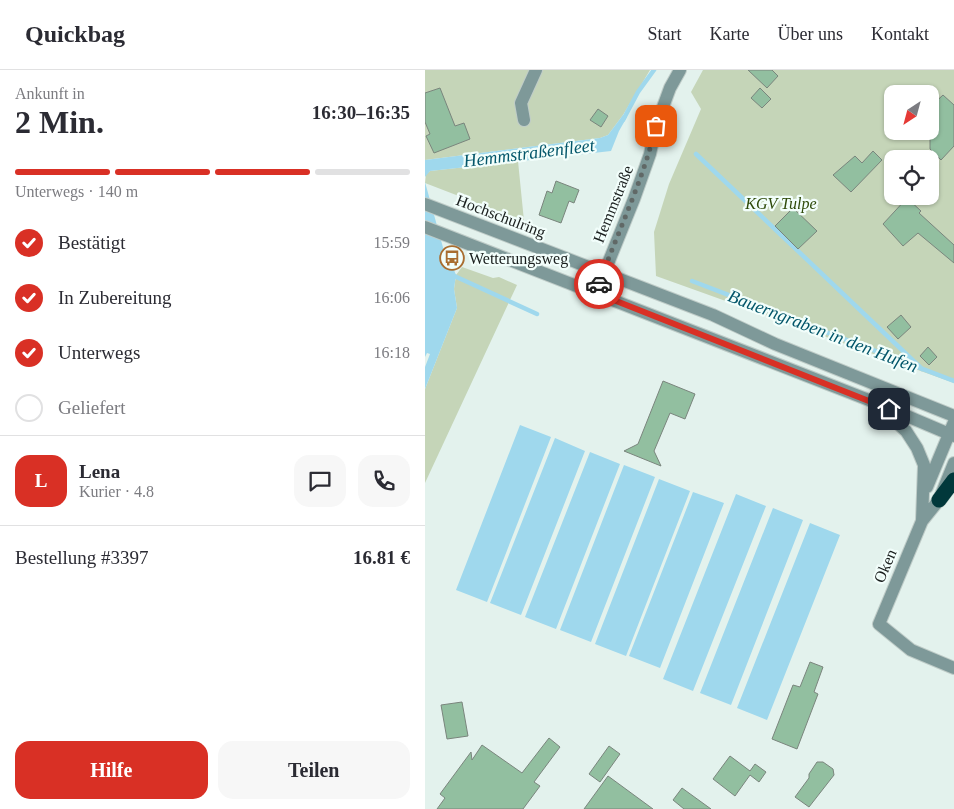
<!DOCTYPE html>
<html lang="de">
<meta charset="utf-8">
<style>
:root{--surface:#fff;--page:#f7f7f7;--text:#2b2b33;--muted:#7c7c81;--line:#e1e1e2;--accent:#d93025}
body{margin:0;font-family:"Times New Roman",serif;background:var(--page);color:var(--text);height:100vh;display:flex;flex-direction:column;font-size:19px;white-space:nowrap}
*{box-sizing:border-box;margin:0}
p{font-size:16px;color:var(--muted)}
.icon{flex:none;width:28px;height:28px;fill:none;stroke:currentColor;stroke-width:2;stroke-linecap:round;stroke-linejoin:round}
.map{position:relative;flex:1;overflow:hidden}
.panel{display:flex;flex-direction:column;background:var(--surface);width:425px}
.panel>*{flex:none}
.needle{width:32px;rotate:216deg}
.fabs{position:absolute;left:459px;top:15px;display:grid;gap:10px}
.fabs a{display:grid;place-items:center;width:55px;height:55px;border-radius:10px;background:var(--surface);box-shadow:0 1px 4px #0004;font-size:25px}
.pin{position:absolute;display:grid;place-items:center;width:42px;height:42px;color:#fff;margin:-21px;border-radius:10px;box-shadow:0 2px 8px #0006}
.courier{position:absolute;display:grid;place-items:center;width:50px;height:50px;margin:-25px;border:4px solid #d93025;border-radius:50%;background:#fff;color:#222;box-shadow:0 1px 6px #0007}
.headline em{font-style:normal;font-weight:700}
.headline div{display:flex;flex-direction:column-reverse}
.headline{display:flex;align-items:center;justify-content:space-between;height:85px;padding:0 15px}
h1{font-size:32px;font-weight:700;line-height:38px}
.bar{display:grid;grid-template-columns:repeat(4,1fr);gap:8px 5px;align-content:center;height:60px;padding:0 15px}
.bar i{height:6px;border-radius:4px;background:var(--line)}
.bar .selected{background:var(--accent)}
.bar p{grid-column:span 4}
.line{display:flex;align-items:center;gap:12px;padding:0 15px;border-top:1px solid var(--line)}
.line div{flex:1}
.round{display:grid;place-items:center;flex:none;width:52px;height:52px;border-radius:15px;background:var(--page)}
ol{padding:0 15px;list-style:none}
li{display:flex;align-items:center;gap:15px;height:55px}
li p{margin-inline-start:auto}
li .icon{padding:5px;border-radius:50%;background:var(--accent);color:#fff;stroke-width:4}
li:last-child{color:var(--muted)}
li i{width:28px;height:28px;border:2px solid var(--line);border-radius:50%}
.cta{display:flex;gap:10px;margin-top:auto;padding:10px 15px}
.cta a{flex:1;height:58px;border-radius:15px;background:var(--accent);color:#fff;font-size:20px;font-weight:700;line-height:58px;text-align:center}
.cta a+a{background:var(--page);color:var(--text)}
header{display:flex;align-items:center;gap:30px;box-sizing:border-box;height:70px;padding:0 25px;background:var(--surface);border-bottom:1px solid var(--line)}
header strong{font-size:24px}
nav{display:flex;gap:28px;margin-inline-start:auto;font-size:18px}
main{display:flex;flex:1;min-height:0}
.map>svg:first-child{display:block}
.green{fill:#c5d5b8;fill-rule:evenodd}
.water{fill:#9fd8ed}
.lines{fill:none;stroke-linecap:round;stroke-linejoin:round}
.stream{stroke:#9fd8ed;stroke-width:4.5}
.building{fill:#92bfa0;stroke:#7a857d}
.minor-casing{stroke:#bfccc8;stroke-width:14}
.highway-casing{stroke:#bfccc8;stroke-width:16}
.minor{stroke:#7e9999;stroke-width:12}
.highway{stroke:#01383b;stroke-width:15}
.done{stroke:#606866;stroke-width:5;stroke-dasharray:0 9}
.route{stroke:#d93025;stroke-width:6}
.labels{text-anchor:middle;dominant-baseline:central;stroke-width:4.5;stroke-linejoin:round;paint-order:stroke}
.park-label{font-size:16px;font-style:italic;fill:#2e4a09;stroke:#f2fefb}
.street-label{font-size:16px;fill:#191e1d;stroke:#f2fefb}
.poi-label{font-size:16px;fill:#191e1d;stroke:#f2fefb;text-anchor:start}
.water-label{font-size:18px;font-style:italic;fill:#03566a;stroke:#f2fefb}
</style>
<header>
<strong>Quickbag</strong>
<nav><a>Start</a><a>Karte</a><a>Über uns</a><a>Kontakt</a></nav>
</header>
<main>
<section class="panel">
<div class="headline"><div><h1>2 Min.</h1><p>Ankunft in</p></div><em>16:30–16:35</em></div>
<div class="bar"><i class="selected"></i><i class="selected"></i><i class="selected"></i><i></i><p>Unterwegs · 140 m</p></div>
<ol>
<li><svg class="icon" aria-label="check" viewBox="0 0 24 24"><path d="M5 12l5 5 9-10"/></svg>Bestätigt<p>15:59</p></li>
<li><svg class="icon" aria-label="check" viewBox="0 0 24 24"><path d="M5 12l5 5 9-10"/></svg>In Zubereitung<p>16:06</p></li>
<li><svg class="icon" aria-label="check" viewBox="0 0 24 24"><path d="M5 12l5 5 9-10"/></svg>Unterwegs<p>16:18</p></li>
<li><i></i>Geliefert</li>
</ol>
<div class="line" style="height:90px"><b class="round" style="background:var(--accent);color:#fff">L</b><div><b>Lena</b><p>Kurier · 4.8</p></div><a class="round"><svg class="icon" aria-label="chat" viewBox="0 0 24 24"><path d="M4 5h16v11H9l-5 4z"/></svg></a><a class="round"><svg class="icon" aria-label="phone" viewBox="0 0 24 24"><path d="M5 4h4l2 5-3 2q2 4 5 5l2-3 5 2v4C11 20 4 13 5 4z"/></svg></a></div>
<div class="line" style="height:65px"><div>Bestellung #3397</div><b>16.81 €</b></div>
<div class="cta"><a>Hilfe</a><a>Teilen</a></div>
</section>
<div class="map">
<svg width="529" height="739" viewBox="0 0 529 739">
<rect width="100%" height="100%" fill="#e3f2ed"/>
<path class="green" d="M0,0H225L198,45L183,65L175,68L0,90Z
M278,0H529V313L231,206L229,162L244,114L276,39L266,22ZM468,24H505V61H468ZM468,89H505V126H468Z
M93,91L99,151L0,113L1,104L5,101Z
M37,197L68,208L74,207L92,215L0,413V319L32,238L29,219L31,205Z"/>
<path class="water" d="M198,45L202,47L194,61L186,81L5,101L0,107V90L175,68L183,65Z
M0,112L22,192L29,200L31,205L29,219L32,238L0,319V297L5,284L2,283L0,287Z
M95,355L126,367L62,532L31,520Z
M130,368L160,381L96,545L65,533Z
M165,382L195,394L131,559L100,547Z
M199,395L230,407L166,572L135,560Z
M234,409L265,421L201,586L170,574Z
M268,422L299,433L235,598L204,586Z
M311,424L341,436L268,621L238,609Z
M348,438L378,450L306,635L275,623Z
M385,453L415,465L342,650L312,638Z"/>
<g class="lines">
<path class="stream" d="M494,21L496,24
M505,32L512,38
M198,50L213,22L229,0
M271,84L497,299
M25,204L112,244
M267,211L529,311"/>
</g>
<path class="building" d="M323,0H347L353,6L342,18Z
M15,18L30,56L39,53L45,69L9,83L1,66L5,64L0,52V23Z
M335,18L346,29L337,38L326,28Z
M518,25L529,35V76L516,90L505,79V37Z
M173,39L183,46L176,57L165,50Z
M448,81L457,90L426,122L408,105L430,86L437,93Z
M131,111L154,120L149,133L144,131L136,153L114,145L122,121L127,123Z
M482,128L496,141L494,143L529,175V193L493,163L478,176L458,154Z
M368,138L392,161L373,179L350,156Z
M476,245L486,257L473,269L462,257Z
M503,277L512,287L504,295L495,286Z
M238,311L270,324L260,349L245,343L229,381L236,396L199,381L213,374Z
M385,592L398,597L389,622L393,624L372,679L347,669L368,615L375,617Z
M37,632L43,666L22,669L16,635Z
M124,668L135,677L109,712L115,716L98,739H12L20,728L15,724L46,682L47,690L57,675L97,703Z
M184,676L195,684L175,712L164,704Z
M305,686L325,701L330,694L341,702L334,712L325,705L310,726L288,709Z
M392,692H398L408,699L409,705L384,737L370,727L384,708V704Z
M183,706L228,739H159Z
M257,718L286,739H259L248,730Z"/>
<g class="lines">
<g class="minor-casing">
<path id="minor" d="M99,50L96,33L111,0
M0,134L288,245L350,274L529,346
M0,157L449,332L529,366
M171,223L209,129L225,84L231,56L245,18L255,0
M457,339L481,361L492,378L499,395L497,451
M529,393L514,430L497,451L454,554L486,580L529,598
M502,417L529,352"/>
</g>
<g class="highway-casing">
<path id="highway" d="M514,430L529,410"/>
</g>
<use href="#minor" class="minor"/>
<use href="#highway" class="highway"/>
</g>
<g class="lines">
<path class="done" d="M174,214C193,161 218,111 231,56"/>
<path class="route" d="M174,214L171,223L464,339"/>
</g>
<defs>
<g id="bus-ring" transform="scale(1.25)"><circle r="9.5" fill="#f2fefb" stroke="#a96d30" stroke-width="1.5"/><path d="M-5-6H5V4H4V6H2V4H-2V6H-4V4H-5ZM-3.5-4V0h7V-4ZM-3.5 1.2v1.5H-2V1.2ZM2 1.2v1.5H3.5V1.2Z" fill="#a96d30"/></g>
</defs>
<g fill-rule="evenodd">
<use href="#bus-ring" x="27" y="188"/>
</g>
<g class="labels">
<g class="park-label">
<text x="356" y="133">KGV Tulpe</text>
</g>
<g class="street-label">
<text transform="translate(188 134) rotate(-68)">Hemmstraße</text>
<text transform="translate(76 146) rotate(21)">Hochschulring</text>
<text transform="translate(460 496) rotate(-67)">Oken</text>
</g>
<g class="poi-label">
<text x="44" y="188">Wetterungsweg</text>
</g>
<g class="water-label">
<text transform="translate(104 83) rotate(-7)">Hemmstraßenfleet</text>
<text transform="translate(398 261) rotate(21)">Bauerngraben in den Hufen</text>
</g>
</g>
</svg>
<div class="fabs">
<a><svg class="needle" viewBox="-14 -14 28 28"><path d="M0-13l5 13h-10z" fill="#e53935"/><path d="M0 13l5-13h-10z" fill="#7c7c81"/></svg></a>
<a><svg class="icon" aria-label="locate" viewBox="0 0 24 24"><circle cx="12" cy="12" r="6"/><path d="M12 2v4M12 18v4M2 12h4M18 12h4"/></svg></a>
</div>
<div class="pin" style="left:231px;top:56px;background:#ea580c"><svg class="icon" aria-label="bag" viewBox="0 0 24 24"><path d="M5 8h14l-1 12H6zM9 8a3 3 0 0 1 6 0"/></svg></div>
<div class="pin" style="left:464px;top:339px;background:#1f2937"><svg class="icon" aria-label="home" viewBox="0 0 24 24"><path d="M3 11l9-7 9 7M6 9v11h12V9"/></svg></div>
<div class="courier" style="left:174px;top:214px"><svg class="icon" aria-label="car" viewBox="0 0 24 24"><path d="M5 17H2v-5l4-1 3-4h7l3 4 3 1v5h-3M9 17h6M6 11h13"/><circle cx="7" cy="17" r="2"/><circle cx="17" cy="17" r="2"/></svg></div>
</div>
</main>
